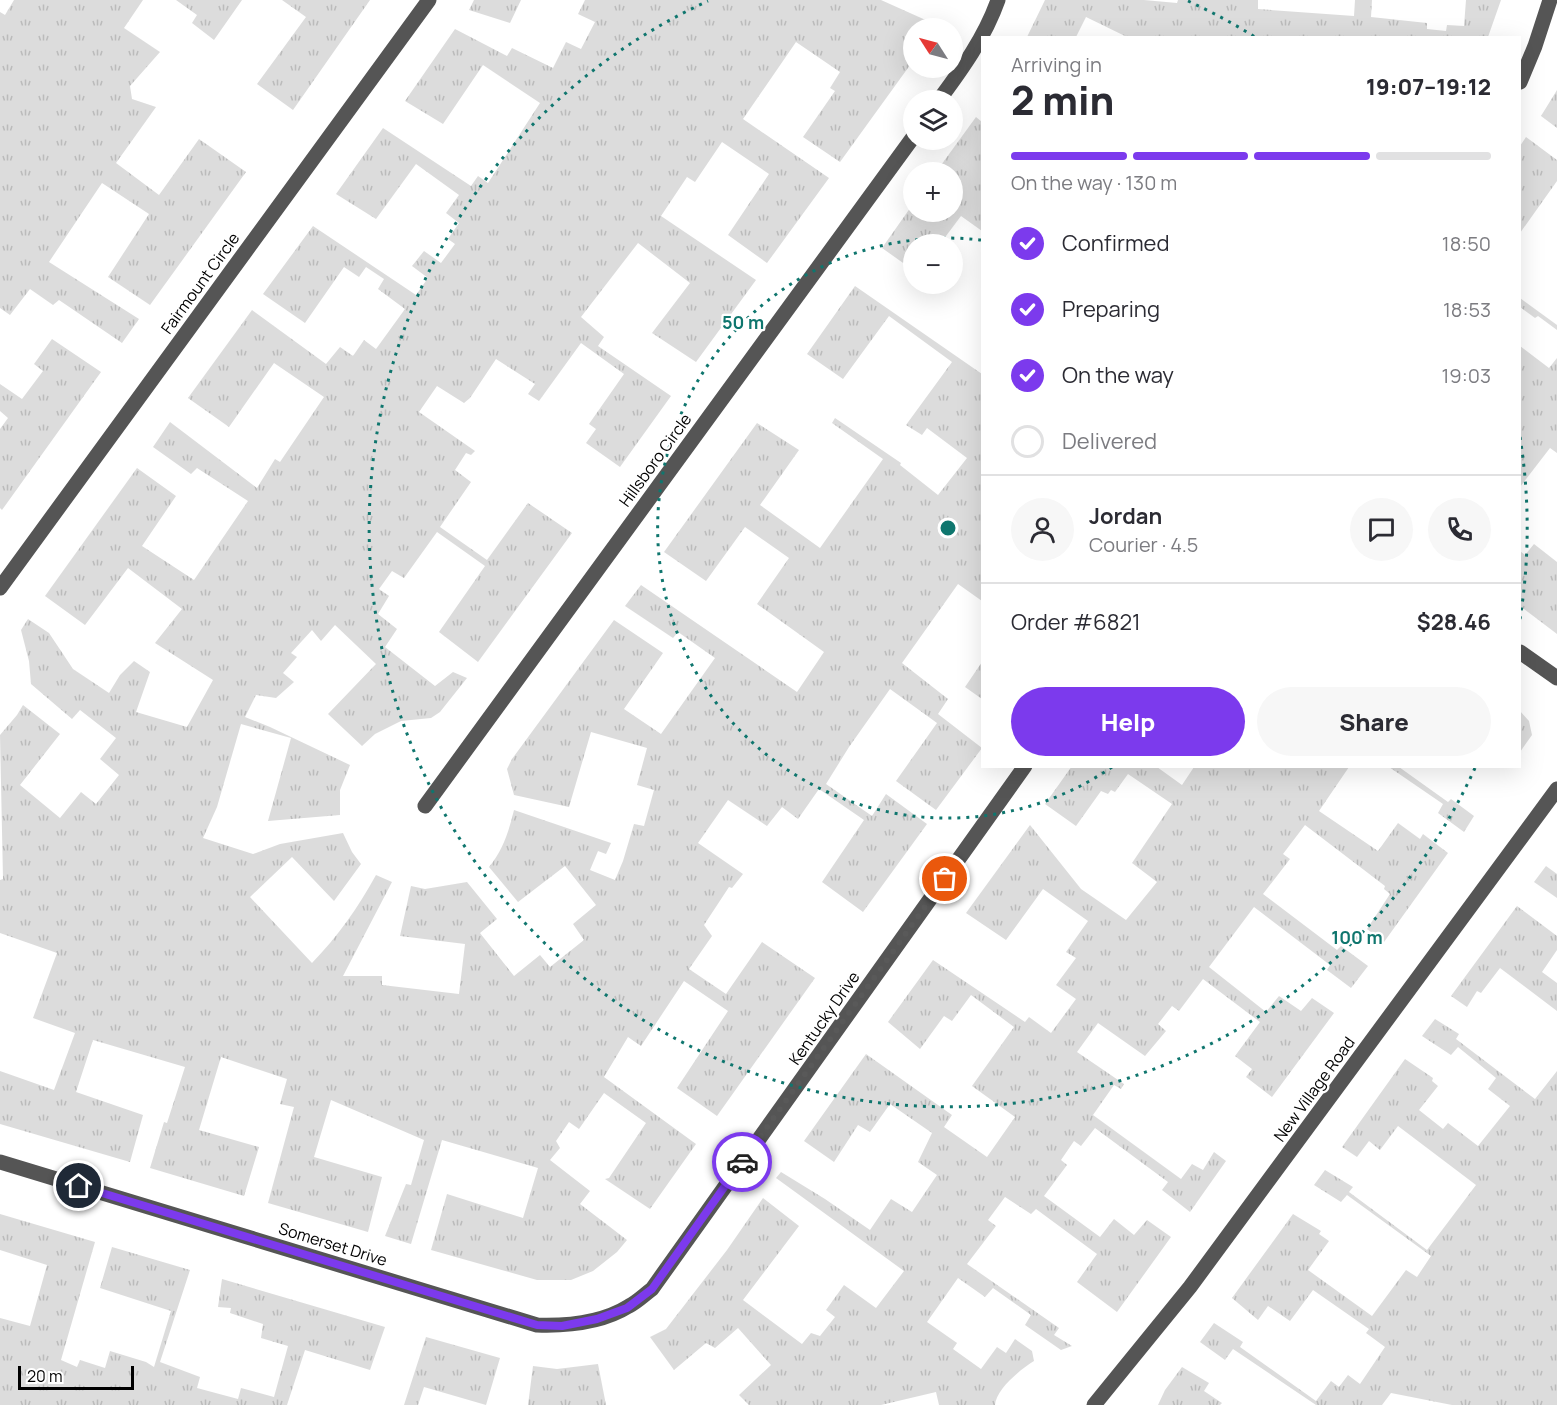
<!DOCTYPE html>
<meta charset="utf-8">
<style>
:root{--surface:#fff;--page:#f7f7f7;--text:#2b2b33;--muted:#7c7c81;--line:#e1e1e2;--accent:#7c3aed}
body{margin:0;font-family:Manrope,sans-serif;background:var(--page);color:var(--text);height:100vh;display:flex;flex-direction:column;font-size:22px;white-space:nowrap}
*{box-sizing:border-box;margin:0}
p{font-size:20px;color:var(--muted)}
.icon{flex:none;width:33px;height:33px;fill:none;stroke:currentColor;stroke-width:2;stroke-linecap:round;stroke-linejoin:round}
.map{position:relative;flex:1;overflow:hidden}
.panel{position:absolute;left:981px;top:36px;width:540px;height:732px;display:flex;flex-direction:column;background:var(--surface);border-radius:0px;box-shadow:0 6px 24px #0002}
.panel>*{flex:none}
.needle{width:39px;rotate:306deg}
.controls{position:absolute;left:903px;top:18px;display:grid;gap:12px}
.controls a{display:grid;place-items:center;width:60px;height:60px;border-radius:50%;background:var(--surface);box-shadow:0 6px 24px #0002;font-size:30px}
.scale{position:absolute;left:18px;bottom:15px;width:116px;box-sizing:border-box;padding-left:6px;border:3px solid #000;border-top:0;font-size:16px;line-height:21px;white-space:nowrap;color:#000;-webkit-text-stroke:4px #fff;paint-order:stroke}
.pin{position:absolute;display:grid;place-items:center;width:51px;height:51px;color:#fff;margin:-26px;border:3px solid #fff;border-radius:50%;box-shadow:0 2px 6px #0007}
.courier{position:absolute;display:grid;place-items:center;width:60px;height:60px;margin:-30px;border:4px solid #7c3aed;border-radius:50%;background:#fff;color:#222;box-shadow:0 2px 8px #0007}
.summary em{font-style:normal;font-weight:800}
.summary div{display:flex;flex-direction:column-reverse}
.summary{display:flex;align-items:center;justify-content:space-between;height:102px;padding:0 30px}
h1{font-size:39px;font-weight:800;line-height:45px}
.bar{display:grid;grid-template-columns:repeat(4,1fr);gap:9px 6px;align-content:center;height:72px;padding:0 30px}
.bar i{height:8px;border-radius:4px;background:var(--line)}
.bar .on{background:var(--accent)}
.bar p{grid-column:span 4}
.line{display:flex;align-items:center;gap:15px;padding:0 30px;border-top:2px solid var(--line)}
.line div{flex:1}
.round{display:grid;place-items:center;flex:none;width:63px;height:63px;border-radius:32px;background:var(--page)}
ol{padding:0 30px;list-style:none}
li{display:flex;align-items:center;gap:18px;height:66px}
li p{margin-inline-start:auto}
li .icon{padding:6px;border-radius:50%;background:var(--accent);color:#fff;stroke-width:4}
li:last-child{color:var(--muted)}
li i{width:33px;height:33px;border:3px solid var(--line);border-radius:50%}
.action{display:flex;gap:12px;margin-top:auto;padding:12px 30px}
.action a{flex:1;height:69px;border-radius:36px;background:var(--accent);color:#fff;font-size:24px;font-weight:800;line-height:69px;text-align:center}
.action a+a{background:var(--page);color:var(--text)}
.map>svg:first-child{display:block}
.grass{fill:url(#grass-tufts)}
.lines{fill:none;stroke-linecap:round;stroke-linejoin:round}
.minor{stroke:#555;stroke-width:15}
.done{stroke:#595959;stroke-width:6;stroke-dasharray:0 10.8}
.route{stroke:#7c3aed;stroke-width:8}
.ring{fill:none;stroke:#0f766e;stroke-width:3;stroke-dasharray:3 6}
.labels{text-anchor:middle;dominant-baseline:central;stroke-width:4.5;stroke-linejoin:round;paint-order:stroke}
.street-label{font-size:16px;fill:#000;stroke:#fff}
.centre{fill:#0f766e;stroke:#fff;stroke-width:3}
.ring-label{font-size:18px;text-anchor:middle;font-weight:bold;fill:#0f766e;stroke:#fff;stroke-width:4.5;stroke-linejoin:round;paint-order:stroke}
</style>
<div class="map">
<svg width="1557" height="1405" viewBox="0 0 1557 1405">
<defs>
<pattern id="grass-tufts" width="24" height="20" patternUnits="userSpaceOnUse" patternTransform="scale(1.5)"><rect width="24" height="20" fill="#dcdcdc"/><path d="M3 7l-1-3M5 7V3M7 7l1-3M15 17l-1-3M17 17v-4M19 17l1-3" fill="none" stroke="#bbb"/></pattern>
</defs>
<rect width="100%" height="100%" fill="#fff"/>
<path class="grass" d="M14,0H143L124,28L160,52L130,86L132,99L156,107L116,163L159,195L199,139L246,172L150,305L108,277L149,214L102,183L49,262L139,319L122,343L59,300L53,305L30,289L10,315L0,308V12L5,15Z
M176,0H242L214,40L192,23L197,15Z
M282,0H370L293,110L257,84L306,17Z
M474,0H521L510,23L469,10Z
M585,0H881L939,26L937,28H914L913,61L840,162L803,137L835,91L830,88L840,72L796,42L743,119L829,178L767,263L728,235L769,174L722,142L695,182L687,177L661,216L756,280L696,362L652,333L690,283L638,243L581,317L604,337L598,346L671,396L620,467L586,443L596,429L589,424L624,374L581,343L539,401L528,394L535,384L496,359L470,398L464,403L437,386L419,412L475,451L471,455L466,453L455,470L471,482L440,527L487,560L528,503L572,533L478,662L439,632L485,566L437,532L404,578L392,571L379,589L389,596L378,614L397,629L385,647L435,686L453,672L467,678L440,712L431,718L401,721L375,734L362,746L328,714L376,664L335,625L321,641L312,630L291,653L297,657L283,673L294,682L276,698L256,695L245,717L270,727L350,765L340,790V815L268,821L291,738L241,724L217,807L203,838L253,854L280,844L343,833L352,852L361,864L334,901L292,857L250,897L312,963C339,935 357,909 376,875L392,882L343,976H382V985L459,994L465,944L400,936L411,886L425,889L467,882L497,919L480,933L514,976L540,955L550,967L584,940L573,924L596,905L565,866L518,902L489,867C503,850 509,831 514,810L611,843L606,854L598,851L590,870L615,880L623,861L634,824L644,826L654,790L637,785L647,748L591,732L569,807L514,795L507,769L512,759L614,620L663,653L624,709L661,734L715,658L678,632L673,638L625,606L641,585L797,692L824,652L757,604L789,558L745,527L706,581L664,552L757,423L799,450L760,505L820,548L883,459L832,423L835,418L901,463L900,465L938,495L967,458L927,428L922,435L906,425L952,362L889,316L843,379L807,354L855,286L982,374V601L958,584L902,663L948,699L938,714L982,748L936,810L896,781L937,723L890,689L849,747L826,784L872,816L886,794L927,824L863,912L822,882L864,820L819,789L798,819L782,807L767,826L728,800L698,843L743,874L732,888L729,887L704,925L712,936L689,969L726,994L762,942L815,978L717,1116L677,1088L728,1011L684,981L641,1046L628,1037L604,1077L696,1144L650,1209L605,1179L609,1178L646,1123L604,1093L579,1129L569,1122L556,1141L560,1148L550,1160L590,1191L580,1204L627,1240L617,1252L593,1271L571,1280H537L431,1250L447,1194L523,1218L538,1168L442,1140L411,1244L385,1236L406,1184L411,1185L424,1140L331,1100L314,1157L382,1177L368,1232L268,1203L294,1107L280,1104L287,1079L221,1057L199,1130L259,1147L244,1196L150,1168L164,1122L167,1123L185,1067L93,1040L76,1092L143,1115L130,1162L0,1124V1071L54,1090L75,1033L33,1018L57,953L0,933V880L3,879L0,735L17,715L23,705L60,734L20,785L60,818L81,792L96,804L119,775L100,759L116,738L80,710L72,719L31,684L29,661L21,630L28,619L49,633L73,669L109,693L120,675L134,661L150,672L136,712L187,727L213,680L155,643L182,609L128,568L85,625L45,596L137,468L176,496L142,546L194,580L248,501L197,468L191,474L153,447L170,422L257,488L275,459L280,462L324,397L274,363L229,427L188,398L252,310L326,364L340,347L353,356L364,340L376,349L405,309L378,289L384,279L366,267L359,277L344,267L305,323L263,294L313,226L416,295L428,278L412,266L424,251L441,263L455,244L448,239L459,223L446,213L459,195L416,164L376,219L336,194L383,128L471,186L478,176L488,183L540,103L483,65L443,124L405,101L455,29L507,56L512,48L553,68L566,42L581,49L595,22L578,14Z
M1045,0H1144L1177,3L1178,0H1258V9L1354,16L1355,0H1372L1371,17L1427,23V29L1446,31L1447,25L1464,26L1466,0H1501L1488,37H1127L1086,17L1076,37H1027Z
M1557,90V128L1541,116Z
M976,117L982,122V231L961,216L940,244H914L913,270L882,248L913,204L914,212H952V172H936Z
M1526,137L1557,160V181L1520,233V146Z
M1520,298L1557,325V330L1538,316L1535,318L1520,307Z
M52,339L101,372L2,510L0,508V429L8,418L0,411V384L22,399L43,371L34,364Z
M1520,346L1549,368L1557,358V453L1550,448L1520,487Z
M1534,544L1557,562V634L1520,606V551L1525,555Z
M982,662V699L965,687Z
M1520,711L1529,721L1532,735L1520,752Z
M1072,766L1157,767L1182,785L1194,767H1349L1319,811L1378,851L1398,823L1420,839L1423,834L1448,853L1384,942L1367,929L1390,894L1384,889L1385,886L1305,825L1283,854L1290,859L1263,894L1337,950L1341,946L1368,966L1351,988L1327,970L1330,965L1254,907L1209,967L1266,1012L1279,996L1301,1011L1312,998L1334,1013L1272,1097L1246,1077L1252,1069L1235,1056L1260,1022L1203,979L1179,1011L1172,1006L1158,1024L1166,1031L1145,1056L1098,1023L1077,1052L1124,1084L1121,1089L1114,1085L1093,1115L1181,1179L1192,1164L1203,1170L1214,1152L1226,1161L1190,1212L1162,1190L1168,1182L1095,1128L1081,1146L1074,1141L1061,1160L1067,1165L1044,1196L1100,1237L1114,1219L1134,1235L1147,1220L1171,1237L1117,1312L1077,1282L1097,1254L1036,1209L1031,1214L1005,1197L988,1220L996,1226L967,1264L1059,1328L1054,1335L1072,1346L1061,1350L1025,1325L1031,1315L993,1288L985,1297L958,1278L927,1322L957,1343L953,1349L981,1369L997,1347L1006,1353L1015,1339L1032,1351L1034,1361C1021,1369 996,1389 995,1405H939L936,1392L881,1405H749L739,1395L771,1365L738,1328L715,1348L706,1343L674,1370L650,1337L666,1329L727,1250L763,1198L799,1226L743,1300L802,1344L811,1333L820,1336L835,1317L826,1310L844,1285L876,1308L904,1271L776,1178L781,1172L825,1199L870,1230L891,1199L912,1212L937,1175L918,1162L932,1133L890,1104L870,1132L858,1125L834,1162L804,1141L866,1054L952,1115L944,1127L987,1157L1015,1117L972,1086L1014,1027L971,995L952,1021L944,1016L920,1049L888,1022L933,960L1025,1022L1029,1017L1051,1033L1076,999L1056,985L1076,958L1066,952L1088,921L1043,889L1006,940L966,913L1030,825L1081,889L1126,920L1157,882L1132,863L1172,804L1128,774L1115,792L1111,790L1108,794L1101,791L1076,826L1045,804Z
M1389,767H1399L1448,802L1451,799L1474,816L1464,832L1438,813L1443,804Z
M1546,866L1557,874V898L1534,882Z
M1517,906L1557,936V950L1542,972L1557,983V1011L1500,968L1481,993L1477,991L1467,1007L1451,996Z
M1435,1019L1459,1034L1456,1039L1535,1099L1557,1071V1405H1452L1391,1393L1382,1405H1316L1233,1349L1225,1360L1200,1342L1214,1323L1243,1342L1240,1347L1316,1401L1331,1381L1339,1387L1348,1375L1360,1384L1385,1347L1366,1333L1369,1329L1313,1290L1290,1321L1268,1306L1258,1320L1232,1298L1293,1214L1321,1231L1319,1234L1329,1241L1308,1270L1372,1316L1406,1270L1417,1277L1431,1256L1347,1195L1341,1202L1314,1185L1325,1170L1353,1187L1349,1192L1427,1250L1476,1185L1398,1126L1380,1150L1369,1141L1357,1157L1342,1147L1405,1059L1433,1078L1432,1081L1438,1086L1419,1110L1443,1129L1448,1123L1478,1146L1510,1106L1488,1089L1496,1078L1458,1047L1451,1055L1422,1036Z
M0,1214L95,1242L61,1360L77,1367L80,1360L105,1368L110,1351L146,1362L154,1367L171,1311L100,1288L112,1247L190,1270L160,1362L200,1377L197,1388L238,1399L241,1388L274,1397L288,1346L261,1338L263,1324L230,1313L231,1308L218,1307L222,1279L385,1327L370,1370L305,1350L287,1405H0V1318L30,1326L47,1265L0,1250Z
M426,1337L500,1358L486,1405L424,1387L418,1405H404Z
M598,1364L606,1405H528L533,1366L557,1369Z
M1182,1367L1209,1383L1204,1391L1222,1403L1220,1405H1158L1165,1390Z"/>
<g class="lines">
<path class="minor" d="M1520,82L1535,46L1550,0
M939,100C962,69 985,37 998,0
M0,588L429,0
M1520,652L1557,678
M425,806L914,136
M0,1162L537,1325C567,1326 602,1323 629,1306C637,1302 644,1295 652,1289L1025,766
M1094,1405L1190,1287L1557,789"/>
</g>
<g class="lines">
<path class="done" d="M742,1162L945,879"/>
<path class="route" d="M79,1186L537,1325L562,1326L597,1319L627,1308L652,1289L742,1162"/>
</g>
<g class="ring">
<path d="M1112 767A290 290 0 1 1 981 240"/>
<path d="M1475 768A579 579 0 1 1 708 1M1188 1A579 579 0 0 1 1255 37M1520 437A579 579 0 0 1 1520 619"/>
</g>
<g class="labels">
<g class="street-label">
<text transform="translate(200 283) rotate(-54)">Fairmount Circle</text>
<text transform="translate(655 460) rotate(-54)">Hillsboro Circle</text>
<text transform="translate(824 1018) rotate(-55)">Kentucky Drive</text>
<text transform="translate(1314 1089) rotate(-54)">New Village Road</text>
<text transform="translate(333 1244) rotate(17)">Somerset Drive</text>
</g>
</g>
<circle cx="948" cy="528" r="9" class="centre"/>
<g class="ring-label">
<text x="743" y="329">50 m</text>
<text x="1357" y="944">100 m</text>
</g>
</svg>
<div class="controls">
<a><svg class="needle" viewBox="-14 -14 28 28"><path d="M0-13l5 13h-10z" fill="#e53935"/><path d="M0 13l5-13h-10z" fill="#7c7c81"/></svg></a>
<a><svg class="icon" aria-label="layers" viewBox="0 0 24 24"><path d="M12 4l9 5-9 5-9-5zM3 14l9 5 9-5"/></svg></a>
<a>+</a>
<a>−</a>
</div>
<div class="scale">20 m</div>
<div class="pin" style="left:945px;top:879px;background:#ea580c"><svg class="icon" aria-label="bag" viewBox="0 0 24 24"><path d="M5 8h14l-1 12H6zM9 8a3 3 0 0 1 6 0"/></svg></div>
<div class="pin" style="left:79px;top:1186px;background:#1f2937"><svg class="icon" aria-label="home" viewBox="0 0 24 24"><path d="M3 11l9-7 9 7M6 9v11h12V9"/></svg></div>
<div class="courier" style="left:742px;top:1162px"><svg class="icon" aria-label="car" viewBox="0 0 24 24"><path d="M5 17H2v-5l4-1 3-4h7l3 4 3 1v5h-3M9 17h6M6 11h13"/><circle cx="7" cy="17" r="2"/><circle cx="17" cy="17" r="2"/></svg></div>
<section class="panel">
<div class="summary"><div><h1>2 min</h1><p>Arriving in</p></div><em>19:07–19:12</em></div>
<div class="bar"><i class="on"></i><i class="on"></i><i class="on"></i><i></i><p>On the way · 130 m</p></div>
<ol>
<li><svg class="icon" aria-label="check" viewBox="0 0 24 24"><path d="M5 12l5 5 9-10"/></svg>Confirmed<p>18:50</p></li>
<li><svg class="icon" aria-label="check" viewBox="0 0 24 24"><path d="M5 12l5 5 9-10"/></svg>Preparing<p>18:53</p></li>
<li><svg class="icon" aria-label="check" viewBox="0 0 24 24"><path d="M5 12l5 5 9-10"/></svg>On the way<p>19:03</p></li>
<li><i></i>Delivered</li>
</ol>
<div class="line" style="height:108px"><a class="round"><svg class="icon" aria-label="person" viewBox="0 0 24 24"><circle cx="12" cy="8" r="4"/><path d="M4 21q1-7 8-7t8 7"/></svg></a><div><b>Jordan</b><p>Courier · 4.5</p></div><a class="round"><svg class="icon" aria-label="chat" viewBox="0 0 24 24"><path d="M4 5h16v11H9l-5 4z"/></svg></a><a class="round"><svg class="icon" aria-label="phone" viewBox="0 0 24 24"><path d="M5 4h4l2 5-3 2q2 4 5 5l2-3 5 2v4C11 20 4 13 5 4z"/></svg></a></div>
<div class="line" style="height:78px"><div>Order #6821</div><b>$28.46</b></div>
<div class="action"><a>Help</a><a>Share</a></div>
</section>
</div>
